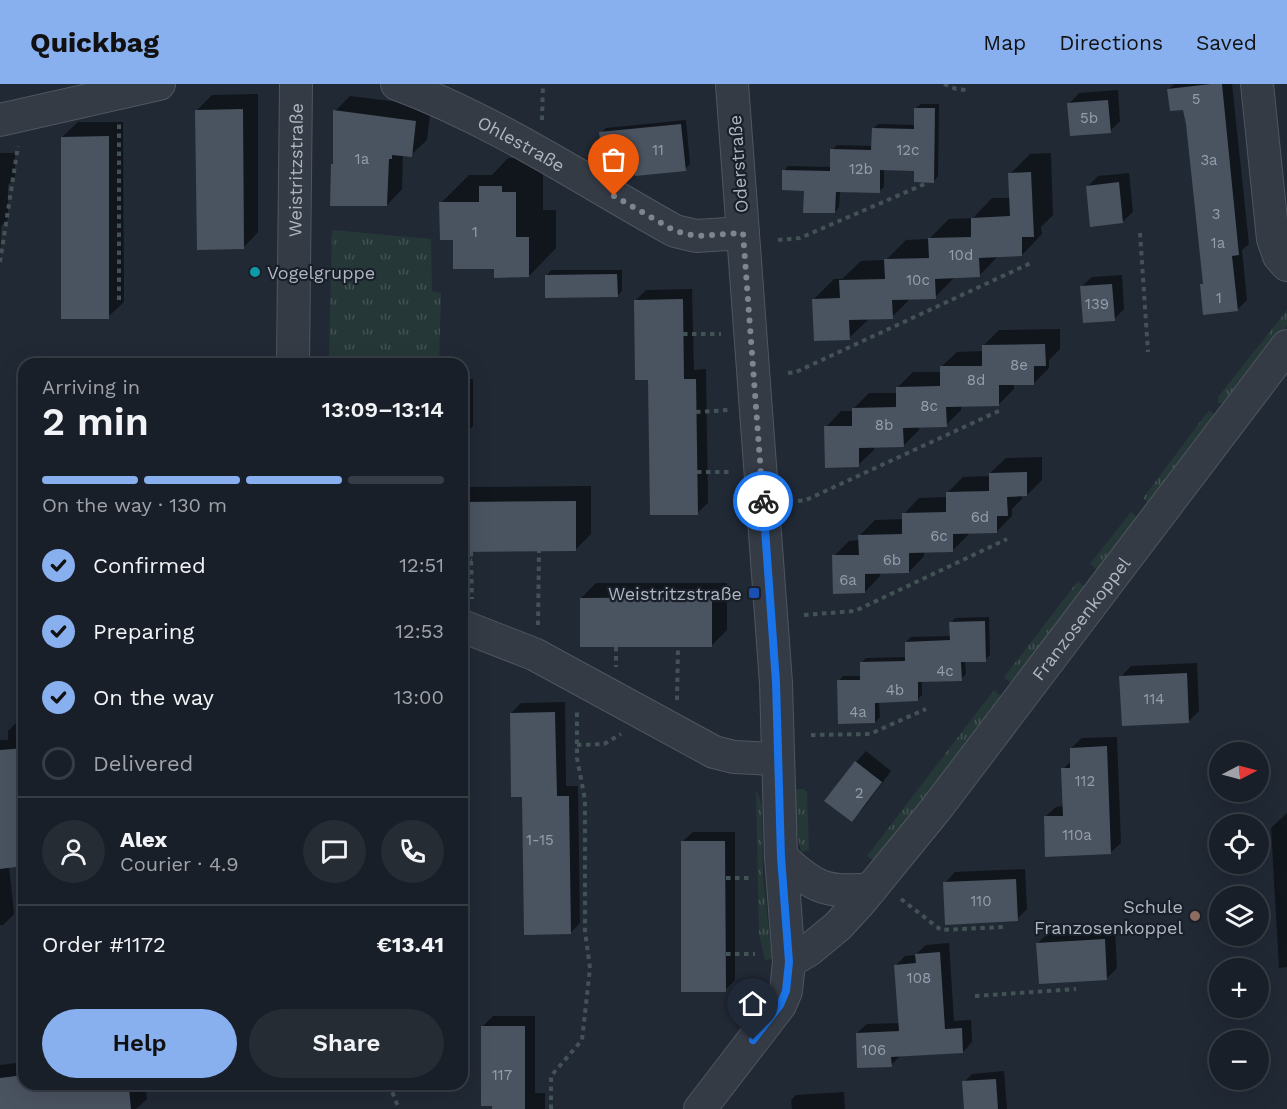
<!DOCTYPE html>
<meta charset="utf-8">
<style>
:root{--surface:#191f28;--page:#262c34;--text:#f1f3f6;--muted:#9fa2a8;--line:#373d45;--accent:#88afee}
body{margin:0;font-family:"Work Sans",sans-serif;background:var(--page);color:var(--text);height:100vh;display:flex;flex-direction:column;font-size:22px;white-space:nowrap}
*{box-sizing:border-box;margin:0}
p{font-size:20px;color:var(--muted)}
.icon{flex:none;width:33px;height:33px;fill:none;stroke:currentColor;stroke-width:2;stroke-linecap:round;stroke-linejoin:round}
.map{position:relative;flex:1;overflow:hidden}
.sheet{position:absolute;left:18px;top:274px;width:450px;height:732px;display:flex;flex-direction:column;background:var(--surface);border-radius:18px;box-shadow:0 6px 24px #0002,0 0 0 2px var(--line)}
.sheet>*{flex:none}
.needle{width:39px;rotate:84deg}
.fabs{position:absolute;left:1209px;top:658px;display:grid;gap:12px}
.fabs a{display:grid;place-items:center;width:60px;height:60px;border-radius:50%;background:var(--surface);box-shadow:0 6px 24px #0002,0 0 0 2px var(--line);font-size:30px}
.pin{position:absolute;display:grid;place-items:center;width:51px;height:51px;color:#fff;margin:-62px -26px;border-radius:50% 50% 50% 0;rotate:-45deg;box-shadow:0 0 6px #0007}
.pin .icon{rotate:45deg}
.courier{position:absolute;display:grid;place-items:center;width:60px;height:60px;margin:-30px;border:4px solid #1a73e8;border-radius:50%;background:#fff;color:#222;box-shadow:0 2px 8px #0007}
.head em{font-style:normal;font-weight:600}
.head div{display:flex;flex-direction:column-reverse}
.head{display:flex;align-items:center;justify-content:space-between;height:102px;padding:0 24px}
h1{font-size:39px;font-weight:600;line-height:45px}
.bar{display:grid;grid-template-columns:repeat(4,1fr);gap:9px 6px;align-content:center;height:72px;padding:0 24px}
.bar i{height:8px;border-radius:4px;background:var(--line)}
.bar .active{background:var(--accent)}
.bar p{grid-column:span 4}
.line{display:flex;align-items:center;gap:15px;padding:0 24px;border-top:2px solid var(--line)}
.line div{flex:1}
.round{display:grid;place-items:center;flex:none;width:63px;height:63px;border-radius:32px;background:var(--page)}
ol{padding:0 24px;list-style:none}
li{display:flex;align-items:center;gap:18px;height:66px}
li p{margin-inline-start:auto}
li .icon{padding:6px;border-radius:50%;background:var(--accent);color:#111;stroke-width:4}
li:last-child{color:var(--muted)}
li i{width:33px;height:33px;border:3px solid var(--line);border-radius:50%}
.cta{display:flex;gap:12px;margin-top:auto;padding:12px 24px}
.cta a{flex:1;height:69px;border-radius:36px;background:var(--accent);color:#111;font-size:24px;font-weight:600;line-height:69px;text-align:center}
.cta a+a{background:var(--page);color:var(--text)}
header{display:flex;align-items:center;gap:36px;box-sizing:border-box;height:84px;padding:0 30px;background:var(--accent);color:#111}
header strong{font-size:28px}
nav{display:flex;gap:33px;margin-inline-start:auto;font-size:21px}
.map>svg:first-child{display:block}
.grass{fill:url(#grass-tufts)}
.shadow{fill:#0007}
.building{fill:#4a5360}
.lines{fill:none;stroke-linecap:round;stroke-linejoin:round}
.minor-casing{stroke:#4f5660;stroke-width:34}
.path{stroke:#435355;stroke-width:4;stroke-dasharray:4.5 4.5;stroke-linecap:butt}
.minor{stroke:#343b45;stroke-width:32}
.done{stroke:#7d8591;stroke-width:6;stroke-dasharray:0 10.8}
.route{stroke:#1a73e8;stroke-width:8}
.culture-dot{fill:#0f9aa8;stroke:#1a202a;stroke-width:2}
.transit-dot{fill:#1a4fb4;stroke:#1a202a;stroke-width:2}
.education-dot{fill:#8d6e63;stroke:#1a202a;stroke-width:2}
.labels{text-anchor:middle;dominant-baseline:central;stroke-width:4.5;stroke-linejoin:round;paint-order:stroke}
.number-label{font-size:15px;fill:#969daa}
.street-label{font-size:18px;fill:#afb6c2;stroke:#1a202a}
.poi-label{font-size:18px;fill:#afb6c2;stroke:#1a202a;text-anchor:end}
</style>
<header>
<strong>Quickbag</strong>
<nav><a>Map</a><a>Directions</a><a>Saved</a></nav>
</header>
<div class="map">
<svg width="1287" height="1025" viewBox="0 0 1287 1025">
<defs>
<pattern id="grass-tufts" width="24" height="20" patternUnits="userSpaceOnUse" patternTransform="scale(1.5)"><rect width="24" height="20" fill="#263738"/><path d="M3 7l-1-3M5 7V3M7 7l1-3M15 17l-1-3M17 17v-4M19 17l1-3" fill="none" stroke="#435253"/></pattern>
</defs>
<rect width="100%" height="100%" fill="#212935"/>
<path class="grass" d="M332,146L431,155L432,207L441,209L439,280H342L329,272Z
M1287,226V242L1227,319H1218V313Z
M1209,326L1216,332L1150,420L1143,414Z
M1131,428L1139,434L1098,487L1090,480Z
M1078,497L1086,504L1012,600L1004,593Z
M994,606L1002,613L876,778L867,772Z
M792,705H803L807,708L809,766L801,768L794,733Z
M756,706L762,721L763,792L772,875L765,876L759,850Z"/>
<path class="shadow" d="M1174,0H1232L1249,160L1242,166L1247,216L1237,226L1201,201L1204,198L1185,24L1169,5Z
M1118,6L1120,37L1110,47L1069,20L1079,9Z
M258,10V148L243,164L197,26L212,11Z
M350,12L431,22L427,56L411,71L403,70L402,105L387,121L335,78V27Z
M921,20H939L938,92L934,97L916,85H884V103L879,107H840L839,123L835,128L784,87L788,82L831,83L832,66L837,61L873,62V45L878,40L916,41V24Z
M686,36L690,80L685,85L634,67L601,49L606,44Z
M78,38H123L124,218L108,233L62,53Z
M0,69H15V94L8,101V135L1,142L0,178Z
M1051,69L1053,131L1041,143L1042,150L1022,171H999L979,192H956L935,213L911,214L892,233L870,234L849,254L814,215L834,195H842L861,177L886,176L906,156L929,155L949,135L973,134L992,114H1011L1010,90L1030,70Z
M508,74H529L543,81V126H556V164L529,192L495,183L454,154L441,119L469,91H492Z
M1129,89L1133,128L1122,138L1088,102L1098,92Z
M551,186H622V207L617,212L547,191Z
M1122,191L1124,225L1114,235L1081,203L1092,193Z
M692,205L694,286L706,285L708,419L697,429L636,216L646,206Z
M1060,245V265L1049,276V284L1034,299L1014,300V305L999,320L961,321V326L946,341L919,342V346L903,362H874V366L858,381L826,343L841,327H854L853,325L869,309H897V304L913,288H941V283L957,268L983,267V262L999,246Z
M462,295H473V342L462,354Z
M1042,373V396L1027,411H1022V415L1012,425V432L997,447L968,448V451L953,466L924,467V472L909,488H880V492L865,508L834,472L849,457L860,456V451L875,436L904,435V430L919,414L948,413V408L963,393L990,392V389L1006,374Z
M591,402V450L576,465L462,466V403Z
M596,499H727V546L712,561L581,514Z
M989,533L990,571L985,576L965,577L966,590L961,595L922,596V611L917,616L879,617L880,633L875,638L839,597L843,592H862L861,579L866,574L907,573L906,558L911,553L951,552V539L955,534Z
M1197,579L1199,627L1189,637L1121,593L1131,582Z
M565,618L566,702H578L580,839L570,849L523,711L511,629L521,619Z
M19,636H24V781L9,782L14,830L3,841H0V656H8V647Z
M1117,653L1121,759L1110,769L1045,733L1056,723L1064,722L1063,685L1072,676L1071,664L1082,654Z
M866,667L891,687L862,726L851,736L826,717L856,678Z
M1287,729V883L1279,884L1271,744Z
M693,748H735V896L725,906L682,758Z
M1025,785L1027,825L1017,835L945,799L955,788Z
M1115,845L1117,884L1107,894L1038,859L1048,849Z
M949,859L954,937L971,936L972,958L963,968L901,971L891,981L857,949L867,940L900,939L896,881L905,872L915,871L926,861Z
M493,932H535V1009H545V1025H494L483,942Z
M24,978V1000H145L147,1015L136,1025H0V981Z
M1004,987L1007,1025H966L964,998L972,990Z
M844,1008L845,1025H792L791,1016L796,1011Z"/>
<path class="building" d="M1211,0H1222L1239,171L1232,172L1238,227L1203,231L1200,200H1203L1186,40L1183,26L1170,27L1167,5Z
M1108,16L1111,49L1070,52L1067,19Z
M914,24H935L934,99L914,98V87L880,86V109L836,108L835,129H803L804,107L782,106V86L830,87V65L871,66L872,44L914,45Z
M243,25L244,165L197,166L195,26Z
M333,26L416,37L412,73L392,71V75H389L387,122H330L331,80H333Z
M681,40L686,87L635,92L633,69L602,72L599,48Z
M109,52V235H61V53Z
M1031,88L1034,153H1022V172L979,174L980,193L935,195L936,215L892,216L893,235L849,236L850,256L814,257L812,215L840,214L839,196L885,195L884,175L929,174L928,154L971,153V134L1010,132L1008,89Z
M1119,98L1123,139L1090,143L1086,102Z
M479,102H502V108H516V153H529V193L494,194V185H453V156H440L439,118H479Z
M617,190L618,213L545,214V191Z
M1112,200L1115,237L1083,239L1080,202Z
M683,215L684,295H696L698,431H650L648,296H635L634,216Z
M1045,260L1046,282H1034V301H999V322L946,323L947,343L903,344L904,363L859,364V383L825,384L824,342H852V324L896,323V303L940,302V282H982V261Z
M1027,388V412L1007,413L1008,432H997V449L953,450V468L909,469V489L865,490V509L833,510L832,471H859L858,451L902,450V429L946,428V408L989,407V389Z
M576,417V467L462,468V418Z
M712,513V563H580V514Z
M985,537L986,578H961L962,597L918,598V617L875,619V639L838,640L837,596H860V578L905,577V558L950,556L949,538Z
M1187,589L1189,639L1122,642L1119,592Z
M555,628L557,712H569L571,850L524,851L522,713H511L510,629Z
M1107,662L1111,770L1045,773L1044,732H1063L1061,684H1070V664Z
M24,664V696H21L24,725V782L0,785V666Z
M855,677L882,698L852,738L824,717Z
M681,757H725L726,908H681Z
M1016,795L1018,837L945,841L943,798Z
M1105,855L1107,896L1039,900L1036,859Z
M940,868L945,945L962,944L963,969L891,973L892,983L857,984L856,949L899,947L894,881L916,879L915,870Z
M481,942H525V1025H492V1022H481Z
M24,991V1000H116L117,1004L129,1003L131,1025H0V994Z
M996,995L998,1025H964L962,997Z"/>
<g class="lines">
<g class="minor-casing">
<g id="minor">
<path id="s1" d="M397,0C496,37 583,96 675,147L696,152L743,149"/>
<path d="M1257,0L1273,155L1279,172L1287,181"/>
<path d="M0,36L159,0"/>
<path id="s2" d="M293,280L296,0"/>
<path d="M462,542L534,570L714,668L734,673L777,675"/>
<path d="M781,773C813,803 826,810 871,805"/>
<path id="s3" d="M789,878L809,866L838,842L860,818L936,725L1287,262"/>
<path d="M700,1025L780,921L786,907L789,878L781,773L776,599L732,0"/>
</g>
</g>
<path class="path" d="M944,0L956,5L966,6
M542,36L543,0
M1140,149L1148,268
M778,156L800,154L927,99
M0,178L18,62
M119,216V39
M683,250H721
M788,289L796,288L1033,178
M696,328L729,326
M697,388H733
M798,417L806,416L1003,325
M471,468L472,515
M462,475L472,476
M804,531L855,527L1007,455
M538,541L539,467
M616,563V583
M677,616L678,562
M811,651L870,650L926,625
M577,661L604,660L621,650
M726,794H753
M901,815L941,846L1003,843
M726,870H755
M975,912L1076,905
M389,1000L399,1025
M551,1025V992L582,956L590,884L585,847V716L577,674V625"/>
<use href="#minor" class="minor"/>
</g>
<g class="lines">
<path class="done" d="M614,112L675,147L696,152L743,149L763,417"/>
<path class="route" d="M753,956L780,921L786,907L789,878L781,773L776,598L763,417"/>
</g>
<circle class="culture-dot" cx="255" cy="188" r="6"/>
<rect class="transit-dot" x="748" y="503" width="12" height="12" rx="3"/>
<circle class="education-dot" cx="1195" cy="832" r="6"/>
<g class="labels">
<g class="number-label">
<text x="1196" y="15">5</text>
<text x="1089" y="34">5b</text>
<text x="658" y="66">11</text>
<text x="908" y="66">12c</text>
<text x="362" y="75">1a</text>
<text x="1209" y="76">3a</text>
<text x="861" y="85">12b</text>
<text x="1216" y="130">3</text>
<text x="475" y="148">1</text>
<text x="1218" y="159">1a</text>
<text x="961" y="171">10d</text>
<text x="918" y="196">10c</text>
<text x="1219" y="214">1</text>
<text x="1097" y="220">139</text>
<text x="1019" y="281">8e</text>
<text x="976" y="296">8d</text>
<text x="929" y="322">8c</text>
<text x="884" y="341">8b</text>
<text x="980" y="433">6d</text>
<text x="939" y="452">6c</text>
<text x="892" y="476">6b</text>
<text x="848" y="496">6a</text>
<text x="945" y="587">4c</text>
<text x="895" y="606">4b</text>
<text x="1154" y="615">114</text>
<text x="858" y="628">4a</text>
<text x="1085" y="697">112</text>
<text x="859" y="709">2</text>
<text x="1077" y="751">110a</text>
<text x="540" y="756">1-15</text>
<text x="981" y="817">110</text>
<text x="919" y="894">108</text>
<text x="874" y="966">106</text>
<text x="502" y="991">117</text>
</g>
<g class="street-label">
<text stroke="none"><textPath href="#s1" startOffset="138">Ohlestraße</textPath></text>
<text transform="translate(738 80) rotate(-94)">Oderstraße</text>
<text stroke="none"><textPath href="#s2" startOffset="194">Weistritzstraße</textPath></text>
<text stroke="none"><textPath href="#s3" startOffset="453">Franzosenkoppel</textPath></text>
</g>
<g class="poi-label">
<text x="267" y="188" text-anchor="start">Vogelgruppe</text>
<text x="742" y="509">Weistritzstraße</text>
<text x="1183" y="822">Schule<tspan x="1183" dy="21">Franzosenkoppel</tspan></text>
</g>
</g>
</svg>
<div class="fabs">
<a><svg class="needle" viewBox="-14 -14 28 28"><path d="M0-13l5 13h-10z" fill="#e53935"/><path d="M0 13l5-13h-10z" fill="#9fa2a8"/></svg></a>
<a><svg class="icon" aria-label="locate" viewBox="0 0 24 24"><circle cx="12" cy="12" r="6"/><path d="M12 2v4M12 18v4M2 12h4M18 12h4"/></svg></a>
<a><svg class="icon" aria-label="layers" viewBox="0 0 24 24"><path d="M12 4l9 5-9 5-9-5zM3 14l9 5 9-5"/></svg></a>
<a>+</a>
<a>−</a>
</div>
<div class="pin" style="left:614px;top:112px;background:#ea580c"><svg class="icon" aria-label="bag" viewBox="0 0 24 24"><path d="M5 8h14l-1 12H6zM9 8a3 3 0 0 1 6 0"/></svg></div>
<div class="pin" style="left:753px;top:956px;background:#1f2937"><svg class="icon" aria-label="home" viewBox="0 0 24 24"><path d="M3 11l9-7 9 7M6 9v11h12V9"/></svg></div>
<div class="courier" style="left:763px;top:417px"><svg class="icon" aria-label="bike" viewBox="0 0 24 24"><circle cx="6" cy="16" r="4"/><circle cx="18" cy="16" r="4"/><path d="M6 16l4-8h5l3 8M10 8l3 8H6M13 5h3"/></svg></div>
<section class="sheet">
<div class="head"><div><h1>2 min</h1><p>Arriving in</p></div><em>13:09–13:14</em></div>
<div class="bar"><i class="active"></i><i class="active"></i><i class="active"></i><i></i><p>On the way · 130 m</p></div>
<ol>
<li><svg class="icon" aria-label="check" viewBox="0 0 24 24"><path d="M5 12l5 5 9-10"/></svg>Confirmed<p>12:51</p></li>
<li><svg class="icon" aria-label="check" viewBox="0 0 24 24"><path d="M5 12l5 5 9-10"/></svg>Preparing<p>12:53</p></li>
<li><svg class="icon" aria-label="check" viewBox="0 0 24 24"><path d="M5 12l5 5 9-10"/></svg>On the way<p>13:00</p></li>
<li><i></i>Delivered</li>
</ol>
<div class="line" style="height:108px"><a class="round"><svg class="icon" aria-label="person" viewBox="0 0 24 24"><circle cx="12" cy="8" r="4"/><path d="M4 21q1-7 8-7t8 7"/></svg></a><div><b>Alex</b><p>Courier · 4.9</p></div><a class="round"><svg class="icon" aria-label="chat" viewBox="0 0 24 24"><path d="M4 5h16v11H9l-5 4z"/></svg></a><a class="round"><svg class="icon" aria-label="phone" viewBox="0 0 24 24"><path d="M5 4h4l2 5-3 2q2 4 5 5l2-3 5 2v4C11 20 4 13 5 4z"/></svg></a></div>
<div class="line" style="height:78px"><div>Order #1172</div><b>€13.41</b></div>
<div class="cta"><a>Help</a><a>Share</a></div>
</section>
</div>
